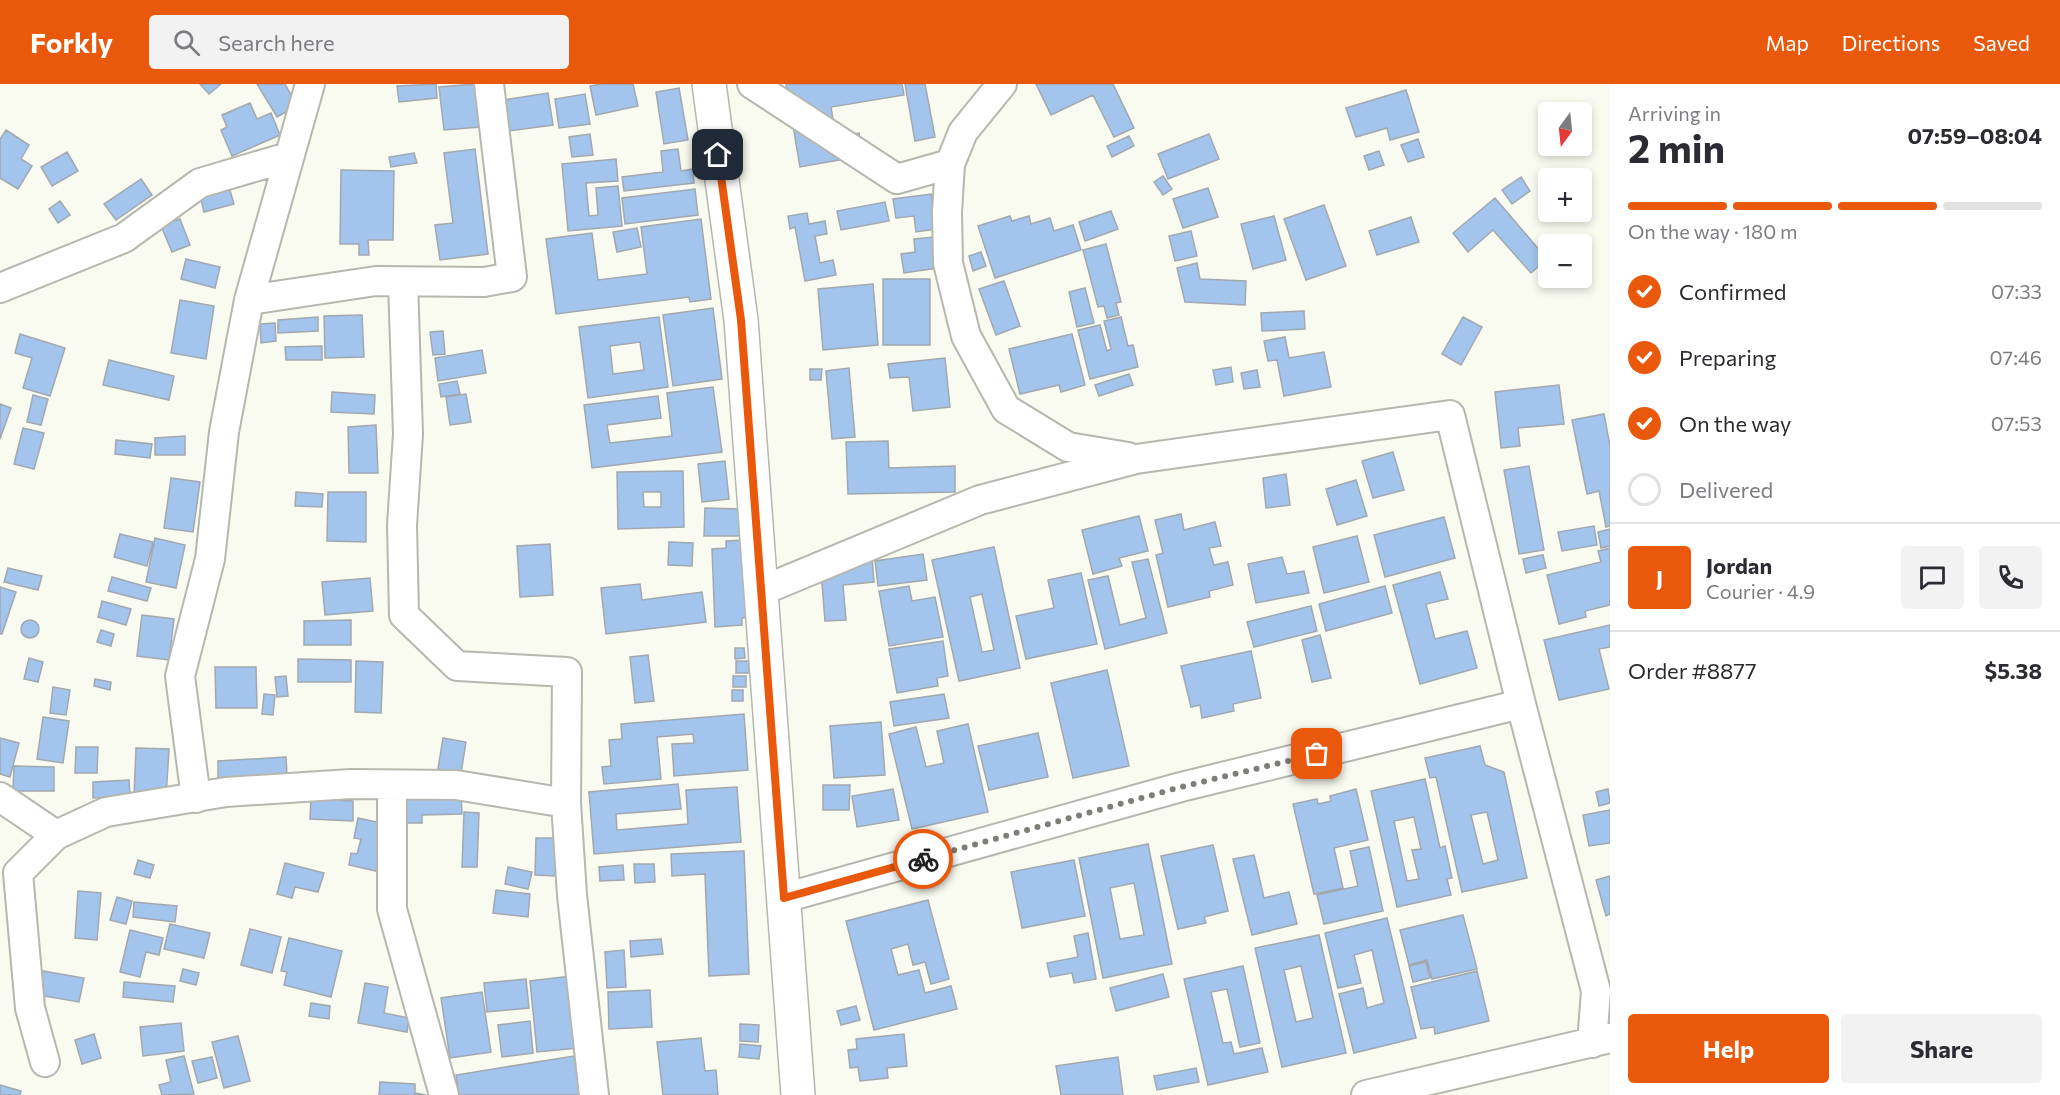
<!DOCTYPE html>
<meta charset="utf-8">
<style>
:root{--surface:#fff;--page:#f2f2f3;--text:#2b2b33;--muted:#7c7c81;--line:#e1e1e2;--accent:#ea580c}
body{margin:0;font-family:Commissioner,sans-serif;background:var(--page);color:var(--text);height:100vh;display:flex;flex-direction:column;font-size:22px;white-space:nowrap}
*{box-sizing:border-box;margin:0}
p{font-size:20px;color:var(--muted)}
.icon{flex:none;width:33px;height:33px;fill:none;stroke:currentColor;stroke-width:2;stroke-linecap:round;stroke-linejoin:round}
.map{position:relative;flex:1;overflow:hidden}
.panel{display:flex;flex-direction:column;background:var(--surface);width:450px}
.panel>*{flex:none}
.needle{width:39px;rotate:195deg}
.buttons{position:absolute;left:1538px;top:18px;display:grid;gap:12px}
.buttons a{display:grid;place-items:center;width:54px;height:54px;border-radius:6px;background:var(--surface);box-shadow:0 3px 9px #0003;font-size:30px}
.pin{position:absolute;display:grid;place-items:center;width:51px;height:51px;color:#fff;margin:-26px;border-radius:12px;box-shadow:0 3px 9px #0006}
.courier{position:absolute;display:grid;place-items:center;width:60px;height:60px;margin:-30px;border:4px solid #ea580c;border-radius:50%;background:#fff;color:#222;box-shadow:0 2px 8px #0007}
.overview em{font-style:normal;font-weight:700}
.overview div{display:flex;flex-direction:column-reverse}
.overview{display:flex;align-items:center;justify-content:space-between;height:102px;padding:0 18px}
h1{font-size:39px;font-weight:700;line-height:45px}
.bar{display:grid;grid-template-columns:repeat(4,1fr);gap:9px 6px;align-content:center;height:72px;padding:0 18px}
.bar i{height:8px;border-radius:4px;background:var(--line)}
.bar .selected{background:var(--accent)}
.bar p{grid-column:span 4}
.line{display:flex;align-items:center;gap:15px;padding:0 18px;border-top:2px solid var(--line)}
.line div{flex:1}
.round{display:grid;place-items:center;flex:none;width:63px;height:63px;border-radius:6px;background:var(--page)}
ol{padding:0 18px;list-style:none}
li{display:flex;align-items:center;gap:18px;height:66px}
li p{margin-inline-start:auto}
li .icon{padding:6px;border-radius:50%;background:var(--accent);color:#fff;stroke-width:4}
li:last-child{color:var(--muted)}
li i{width:33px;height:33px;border:3px solid var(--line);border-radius:50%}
.action{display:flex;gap:12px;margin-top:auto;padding:12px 18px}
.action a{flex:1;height:69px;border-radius:6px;background:var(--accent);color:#fff;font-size:24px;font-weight:700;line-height:69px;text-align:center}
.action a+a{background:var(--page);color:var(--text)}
header{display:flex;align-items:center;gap:36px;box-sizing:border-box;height:84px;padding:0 30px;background:var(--accent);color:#fff}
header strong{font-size:28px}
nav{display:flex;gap:33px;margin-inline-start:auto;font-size:21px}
.search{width:420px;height:54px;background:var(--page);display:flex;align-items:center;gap:15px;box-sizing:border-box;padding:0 21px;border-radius:6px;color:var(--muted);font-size:22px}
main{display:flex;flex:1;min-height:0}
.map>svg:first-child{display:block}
.building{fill:#a3c5ed;stroke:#a1a8af;stroke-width:1.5;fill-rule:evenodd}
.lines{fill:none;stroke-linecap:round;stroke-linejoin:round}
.street-casing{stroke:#b6b7ae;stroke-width:32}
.secondary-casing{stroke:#b6b7ae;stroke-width:36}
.street{stroke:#fff;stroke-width:28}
.secondary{stroke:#fff;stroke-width:33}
.done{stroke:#7e7e78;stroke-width:6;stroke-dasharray:0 10.8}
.route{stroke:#ea580c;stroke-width:8}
</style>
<header>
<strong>Forkly</strong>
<div class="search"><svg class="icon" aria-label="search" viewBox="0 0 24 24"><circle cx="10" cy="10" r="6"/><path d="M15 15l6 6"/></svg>Search here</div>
<nav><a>Map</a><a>Directions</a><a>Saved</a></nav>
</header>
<main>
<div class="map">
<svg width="1610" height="1011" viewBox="0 0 1610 1011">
<rect width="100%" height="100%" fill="#f9fbf0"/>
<path class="building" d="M200,0H221L209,10Z
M257,0H285L297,22L277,33Z
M436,0L437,14L399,18L397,2Z
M475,0L480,43L444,46L439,3Z
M601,0H633L638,22L596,31L590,2Z
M786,0H902L904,11L831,23L836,53L859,49L863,72L800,83Z
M905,0H925L935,53L915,57Z
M1036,0H1113L1134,44L1114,53L1093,11L1051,31Z
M679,4L688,56L664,60L656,8Z
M1406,6L1419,48L1390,56L1387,44L1356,53L1346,24Z
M548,9L553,41L509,47L504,16Z
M585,10L590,40L559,44L555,15Z
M250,19L257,35L271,29L280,51L232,72L221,46L227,43L222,31Z
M6,46L29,61L21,75L32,82L18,105L0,94V55Z
M590,50L593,71L572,73L569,53Z
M1209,50L1219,75L1168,95L1158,70Z
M1129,52L1134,62L1112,73L1107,62Z
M1418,55L1424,73L1408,78L1401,61Z
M475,65L488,170L440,176L435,141L453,139L444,69Z
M678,65L681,87L693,85L694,99L624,107L622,93L663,88L661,67Z
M1379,67L1384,81L1369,86L1364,72Z
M67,68L78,87L52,102L41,83Z
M414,69L417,79L391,83L389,73Z
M616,75L618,97L586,99L589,132L598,131L596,104L618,102L622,142L568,147L562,80Z
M341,86L394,87L393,156H368L369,171H359V160H340Z
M1163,92L1172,105L1163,111L1154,98Z
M1521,93L1530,107L1512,120L1502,106Z
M141,95L152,111L116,136L104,120Z
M229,103L234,120L204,128L200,111Z
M1208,104L1218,133L1183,144L1173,115Z
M695,105L698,131L625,140L622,114Z
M931,110L936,145L916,148L914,132L896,134L893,115Z
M1495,114L1547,175L1531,189L1493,146L1468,168L1453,149Z
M60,117L70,131L58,139L49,125Z
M885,118L889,137L841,146L837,127Z
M1324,121L1346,182L1306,196L1284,135Z
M1111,127L1118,145L1085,157L1079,138Z
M807,129L809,140L825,137L827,150L815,152L820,179L833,176L836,191L805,197L795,143L790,145L788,132Z
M1010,132L1012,137L1029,132L1031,140L1050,134L1054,147L1073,141L1081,166L995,194L978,142Z
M1274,132L1286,176L1253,185L1241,140Z
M1411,133L1419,158L1377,171L1369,147Z
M180,135L190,161L172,168L161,142Z
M701,135L711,215L690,218L689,213L556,230L546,155L592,149L598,196L647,190L641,143Z
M637,144L641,163L617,168L613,148Z
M1191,147L1197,172L1175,177L1169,152Z
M934,153L938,184L904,189L901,170L915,168L914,155Z
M1106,160L1121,218L1116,219L1119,231L1107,234L1104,222L1098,223L1083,166Z
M981,168L986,182L973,187L969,172Z
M186,175L220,183L215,204L181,195Z
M1197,179L1200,195L1246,197L1245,221L1185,218L1177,184Z
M883,195H930V261H883Z
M1004,197L1020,242L996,251L979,205Z
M873,200L878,261L823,266L818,205Z
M1085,204L1094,239L1077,243L1069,208Z
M180,216L214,222L206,275L171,269Z
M713,224L722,295L673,302L663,231Z
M1304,227L1305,245L1262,247L1261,229Z
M362,231L364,273L325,274L324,232Z
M318,233V247L278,249V236Z
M659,233L668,303L588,314L579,243ZM640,258L644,286L613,290L610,262Z
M1121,233L1128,262L1133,261L1138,283L1090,295L1078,246L1100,241L1107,267L1111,265L1104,237Z
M1463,233L1482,243L1461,281L1442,270Z
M275,239L276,257L261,259L260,240Z
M443,247L445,270L433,271L430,248Z
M20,250L65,264L50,312L23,304L32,274L15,269Z
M1072,250L1085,301L1061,308L1059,301L1020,310L1009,265Z
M1285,253L1289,274L1324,268L1331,303L1284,312L1277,276L1268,277L1264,257Z
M322,262V276H286L285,263Z
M482,266L486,289L438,297L435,274Z
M945,274L950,323L913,327L909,293L890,294L888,280Z
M109,276L174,292L169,316L103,301Z
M1231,283L1233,298L1216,301L1213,286Z
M849,284L855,353L832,355L826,287Z
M810,285H822L821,296H810Z
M1257,286L1260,303L1244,305L1241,289Z
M1129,290L1133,301L1099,312L1095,301Z
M457,297L460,310L441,313L439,300Z
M1559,301L1564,340L1518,344L1520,362L1501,364L1495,308Z
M713,303L722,368L592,384L584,321L658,312L661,334L607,341L610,359L672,352L667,309Z
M332,308L375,311L374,330L331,328Z
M466,310L471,338L450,341L446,313Z
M33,311L48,315L41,341L27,338Z
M0,320L11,324L0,355Z
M1604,330L1610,362V442L1606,443L1599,407L1587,410L1572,336Z
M376,341L378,389H349L348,343Z
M23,344L44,349L34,385L14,380Z
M185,352V371H155V354Z
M116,356L152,360L150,374L115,370Z
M888,357L889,384L955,382V408L848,410L846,358Z
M1393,368L1404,406L1373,414L1362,377Z
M725,377L729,415L702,418L698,380Z
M1529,382L1544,466L1519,470L1504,386Z
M683,387L684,443L618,445L617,388ZM643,408H661V423H644Z
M1286,390L1290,421L1266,424L1263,394Z
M171,394L200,398L193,448L164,444Z
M1356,396L1367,432L1337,441L1326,405Z
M296,408L323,410L322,423L295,422Z
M328,408H366V458L327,457Z
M705,424L741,425V452H704Z
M1181,430L1184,446L1215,438L1221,462L1209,464L1214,481L1228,478L1233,501L1209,507L1210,513L1168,523L1156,471L1163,469L1155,436Z
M1139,432L1148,467L1119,474L1122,482L1093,490L1082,446Z
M1444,433L1455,474L1385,493L1374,451Z
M1594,442L1597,461L1562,467L1558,448Z
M1610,445V462L1601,464L1598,448Z
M120,450L153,458L147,482L114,473Z
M1357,452L1369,498L1324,509L1313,463Z
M155,454L185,461L176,504L146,498Z
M745,456L748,533L742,534V541L715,543L712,465L726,464V457Z
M669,458L693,459L692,482L668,481Z
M550,460L553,511L520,513L517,462Z
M994,463L1020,584L959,597L932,476ZM982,510L994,566L982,568L970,513Z
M1610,464V521L1585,527L1586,533L1559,540L1547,491L1601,478L1598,467Z
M923,470L927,496L878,502L875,477Z
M1543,471L1546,484L1526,489L1523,475Z
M1282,473L1287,490L1304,487L1309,509L1256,519L1248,480Z
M872,474L874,498L843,501L846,536L825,537L821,487Z
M1148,475L1167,549L1105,565L1088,496L1108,492L1120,541L1146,534L1132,478Z
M8,484L42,492L38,506L4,498Z
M1440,488L1448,515L1426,520L1435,555L1467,547L1477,584L1420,600L1393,501Z
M1081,489L1097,560L1026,575L1016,532L1054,524L1048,496Z
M112,493L151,504L147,517L108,507Z
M370,494L373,527L325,531L322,498Z
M640,500L642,516L702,508L706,538L606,550L601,504Z
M909,502L912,517L935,513L943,553L889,562L879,507Z
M1385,502L1392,529L1326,547L1319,520Z
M0,503L16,508L2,550H0Z
M102,517L131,525L126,541L98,533Z
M1311,522L1317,547L1254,563L1247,538Z
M142,531L174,535L169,576L137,572Z
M351,536V561H304V537Z
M21 545a9 9 0 1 1 18 0a9 9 0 1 1-18 0Z
M1610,541V563L1599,565L1609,605L1559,616L1544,556Z
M101,546L114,550L111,562L97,558Z
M1320,551L1331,594L1312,598L1302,556Z
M943,557L948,592L937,594L938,602L897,609L889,565Z
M735,564H744L745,574L735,575Z
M1251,567L1261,614L1233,620L1234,627L1202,634L1200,621L1191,623L1181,582Z
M648,571L654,617L635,619L630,573Z
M29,574L43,578L38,598L24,595Z
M298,575L351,576V598H298Z
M356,577L383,578L381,629L355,628Z
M736,577H749V589H736Z
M215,583H256L257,624H216Z
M1107,586L1129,682L1073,694L1051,599Z
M286,592L288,612L277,613L275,593Z
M733,592H746V603H733Z
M95,595L111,598L110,606L94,602Z
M53,603L70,606L66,631L50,629Z
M732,606H743V617H732Z
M264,610L275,611L273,631L262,630Z
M944,610L949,634L894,642L890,618Z
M744,630L748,686L674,692L672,660L694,659L693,650L657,653L661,695L604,700L602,683L611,682L609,656L622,655L621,640Z
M43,633L69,637L63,679L37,675Z
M881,638L885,691L834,694L830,642Z
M968,640L988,728L912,745L889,650L916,643L926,683L944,679L937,647Z
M1038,649L1048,693L989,706L978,662Z
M0,654L19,659L10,693L0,690Z
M443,654L466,658L461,689L438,685Z
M1480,662L1485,681L1504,688L1527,794L1462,808L1436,693L1430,694L1425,674ZM1487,728L1498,776L1483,780L1471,731Z
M76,663H98L97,689H75Z
M136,664L169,665L166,714L134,712Z
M286,673L287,691L218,695V677Z
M14,682L54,683V707H13Z
M1425,695L1440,764L1445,762L1452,794L1447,795L1451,811L1397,823L1371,707ZM1414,733L1421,765L1412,766L1419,795L1407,797L1394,737Z
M129,696L130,712L93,714V698Z
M678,700L681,725L616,730L617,746L688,740L686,706L737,703L741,758L594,770L589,708Z
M823,701H850L849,726H823Z
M893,705L899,736L857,743L852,712Z
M1356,705L1368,756L1334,764L1343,804L1314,810L1293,720L1317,715L1318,720L1331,717L1330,712Z
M1608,705L1610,719L1599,722L1596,708Z
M461,710L462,730L422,731V739H403L402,711Z
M311,715L353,717V737L310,735Z
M1610,726V759L1589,762L1583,731Z
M464,728L479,729L477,783H462Z
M358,734L386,740L376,787L349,781L351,769L357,770L361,755L354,754Z
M536,754H556L555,792L535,791Z
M1148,760L1172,880L1103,894L1079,774ZM1134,799L1144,851L1120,855L1110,804Z
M1213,761L1228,827L1204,833L1206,839L1178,845L1161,772Z
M1369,763L1383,827L1324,840L1317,811L1358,802L1350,767Z
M744,767L749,890L709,892L705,790L672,792L671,770Z
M1254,771L1264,814L1289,808L1297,840L1252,851L1233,775Z
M138,776L154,781L150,794L134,790Z
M1074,776L1085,832L1022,844L1011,788Z
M285,779L324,789L318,808L295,803L292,814L277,810Z
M634,780H654L655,798L635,799Z
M623,781L624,796L600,797L599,783Z
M508,783L532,788L528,805L505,800Z
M1610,792V830L1606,832L1596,796Z
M496,806L530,810L528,833L493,829Z
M78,807L101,809L97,856L75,854Z
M117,813L132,817L126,840L110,836Z
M928,816L949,895L931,900L925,878L913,881L908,860L891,865L898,891L919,886L925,909L951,902L957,925L874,946L846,837Z
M134,818L177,822L175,838L133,833Z
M1463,831L1477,885L1432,895L1427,876L1409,881L1400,846Z
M1387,834L1416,954L1354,969L1339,910L1363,904L1367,924L1384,919L1372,866L1354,871L1361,899L1338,904L1325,849Z
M170,840L210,849L204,874L164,865Z
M250,845L281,853L272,889L241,881Z
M130,846L163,854L159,871L146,868L140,893L120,888Z
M1088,849L1096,895L1074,899L1072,889L1050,893L1047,879L1078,873L1074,852Z
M1319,851L1346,969L1282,983L1255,864ZM1301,882L1313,934L1296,938L1284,886Z
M289,854L342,867L331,913L284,901L287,888L281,887Z
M661,855L663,870L631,873L630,857Z
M624,866L626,903L607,904L605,868Z
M1426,878L1430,894L1413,898L1409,882Z
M1243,882L1260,959L1240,963L1227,905L1211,908L1223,959L1231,958L1234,970L1262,964L1268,988L1208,1001L1184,895Z
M183,885L199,889L196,901L180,897Z
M43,887L84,894L79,918L38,911Z
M1477,887L1489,937L1435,950L1434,943L1421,945L1411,903Z
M1163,890L1169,913L1116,927L1110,904Z
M571,892L578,964L537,968L530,897Z
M526,895L529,924L487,928L484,899Z
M124,898L175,902L173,918L123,913Z
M365,899L388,903L384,929L409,934L407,948L358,939Z
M650,906L652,943L609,945L608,908Z
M482,908L491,968L450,974L441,914Z
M311,919L330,922L329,935L309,932Z
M856,922L860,936L841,941L837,927Z
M530,937L533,969L502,973L498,941Z
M181,939L184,967L143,972L140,943Z
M740,940L759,941L758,958L740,957Z
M94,950L101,974L82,980L75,956Z
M904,950L907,982L887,984L888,994L860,997L858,983L850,984L848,966L857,965L856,955Z
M238,952L250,997L224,1004L212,958Z
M701,954L705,987L716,986L718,1011H663L657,958Z
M740,960L761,962L759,975L739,973Z
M184,972L194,1010L162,1011L159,1001L171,998L166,976Z
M574,972L580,1011H459L456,991Z
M212,973L217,994L198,999L192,977Z
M1118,973L1123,1011H1061L1056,982Z
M1196,984L1199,998L1157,1006L1154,992Z
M380,998L415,1000V1009L426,1011H379Z
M0,1001L21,1007L20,1011H0Z"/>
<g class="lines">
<g class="street-casing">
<path id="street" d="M752,0L897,95L950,80L963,48L1002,0
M950,80L947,128L948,179L966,252L1006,325L1068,363L1128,373
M403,198L408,350L402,441L404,531L457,582L567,588L566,719L572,811L594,1011
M0,204L124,154L200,99L288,73
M249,216L376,197L484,198L512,193L489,0
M761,507L980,416L1136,375L1450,331L1521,620
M392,701V825L444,1011
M0,713L56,751
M196,714L180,592L210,475L224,348L249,216L310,0
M784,814L1181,703L1521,620L1596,907L1592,959
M45,978L30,924L18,789L56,751L106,728L226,708L351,700L456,701L566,719
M1366,1011L1610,954"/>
</g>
<g class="secondary-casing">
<path id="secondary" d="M709,0L741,236L798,1011"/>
</g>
<use href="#street" class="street"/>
<use href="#secondary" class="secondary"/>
</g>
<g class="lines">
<path class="done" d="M923,775L1181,703L1317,670"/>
<path class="route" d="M718,71L741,236L784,814L923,775"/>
</g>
</svg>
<div class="buttons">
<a><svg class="needle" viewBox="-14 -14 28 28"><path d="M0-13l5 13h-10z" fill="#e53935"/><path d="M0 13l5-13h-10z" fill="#7c7c81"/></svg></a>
<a>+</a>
<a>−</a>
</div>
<div class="pin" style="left:1317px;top:670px;background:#ea580c"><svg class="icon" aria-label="bag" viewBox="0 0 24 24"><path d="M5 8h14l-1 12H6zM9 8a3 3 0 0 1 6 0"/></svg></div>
<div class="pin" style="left:718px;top:71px;background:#1f2937"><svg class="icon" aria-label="home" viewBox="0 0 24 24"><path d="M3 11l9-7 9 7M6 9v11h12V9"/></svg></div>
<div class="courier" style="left:923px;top:775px"><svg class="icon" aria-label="bike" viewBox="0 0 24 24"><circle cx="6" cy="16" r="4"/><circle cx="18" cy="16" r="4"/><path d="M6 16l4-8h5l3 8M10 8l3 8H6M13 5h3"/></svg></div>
</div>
<section class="panel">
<div class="overview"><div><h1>2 min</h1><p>Arriving in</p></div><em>07:59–08:04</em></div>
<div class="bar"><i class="selected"></i><i class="selected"></i><i class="selected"></i><i></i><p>On the way · 180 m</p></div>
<ol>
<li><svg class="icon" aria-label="check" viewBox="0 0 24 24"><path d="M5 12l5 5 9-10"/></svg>Confirmed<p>07:33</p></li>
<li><svg class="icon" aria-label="check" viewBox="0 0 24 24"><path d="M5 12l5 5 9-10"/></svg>Preparing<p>07:46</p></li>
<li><svg class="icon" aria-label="check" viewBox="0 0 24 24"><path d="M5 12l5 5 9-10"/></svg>On the way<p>07:53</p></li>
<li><i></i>Delivered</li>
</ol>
<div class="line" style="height:108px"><b class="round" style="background:var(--accent);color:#fff">J</b><div><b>Jordan</b><p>Courier · 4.9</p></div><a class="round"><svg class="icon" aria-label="chat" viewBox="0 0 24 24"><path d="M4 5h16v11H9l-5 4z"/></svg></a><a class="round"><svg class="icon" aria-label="phone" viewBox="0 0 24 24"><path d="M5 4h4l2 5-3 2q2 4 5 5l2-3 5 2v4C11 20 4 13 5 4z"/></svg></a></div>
<div class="line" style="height:78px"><div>Order #8877</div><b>$5.38</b></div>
<div class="action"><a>Help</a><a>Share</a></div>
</section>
</main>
